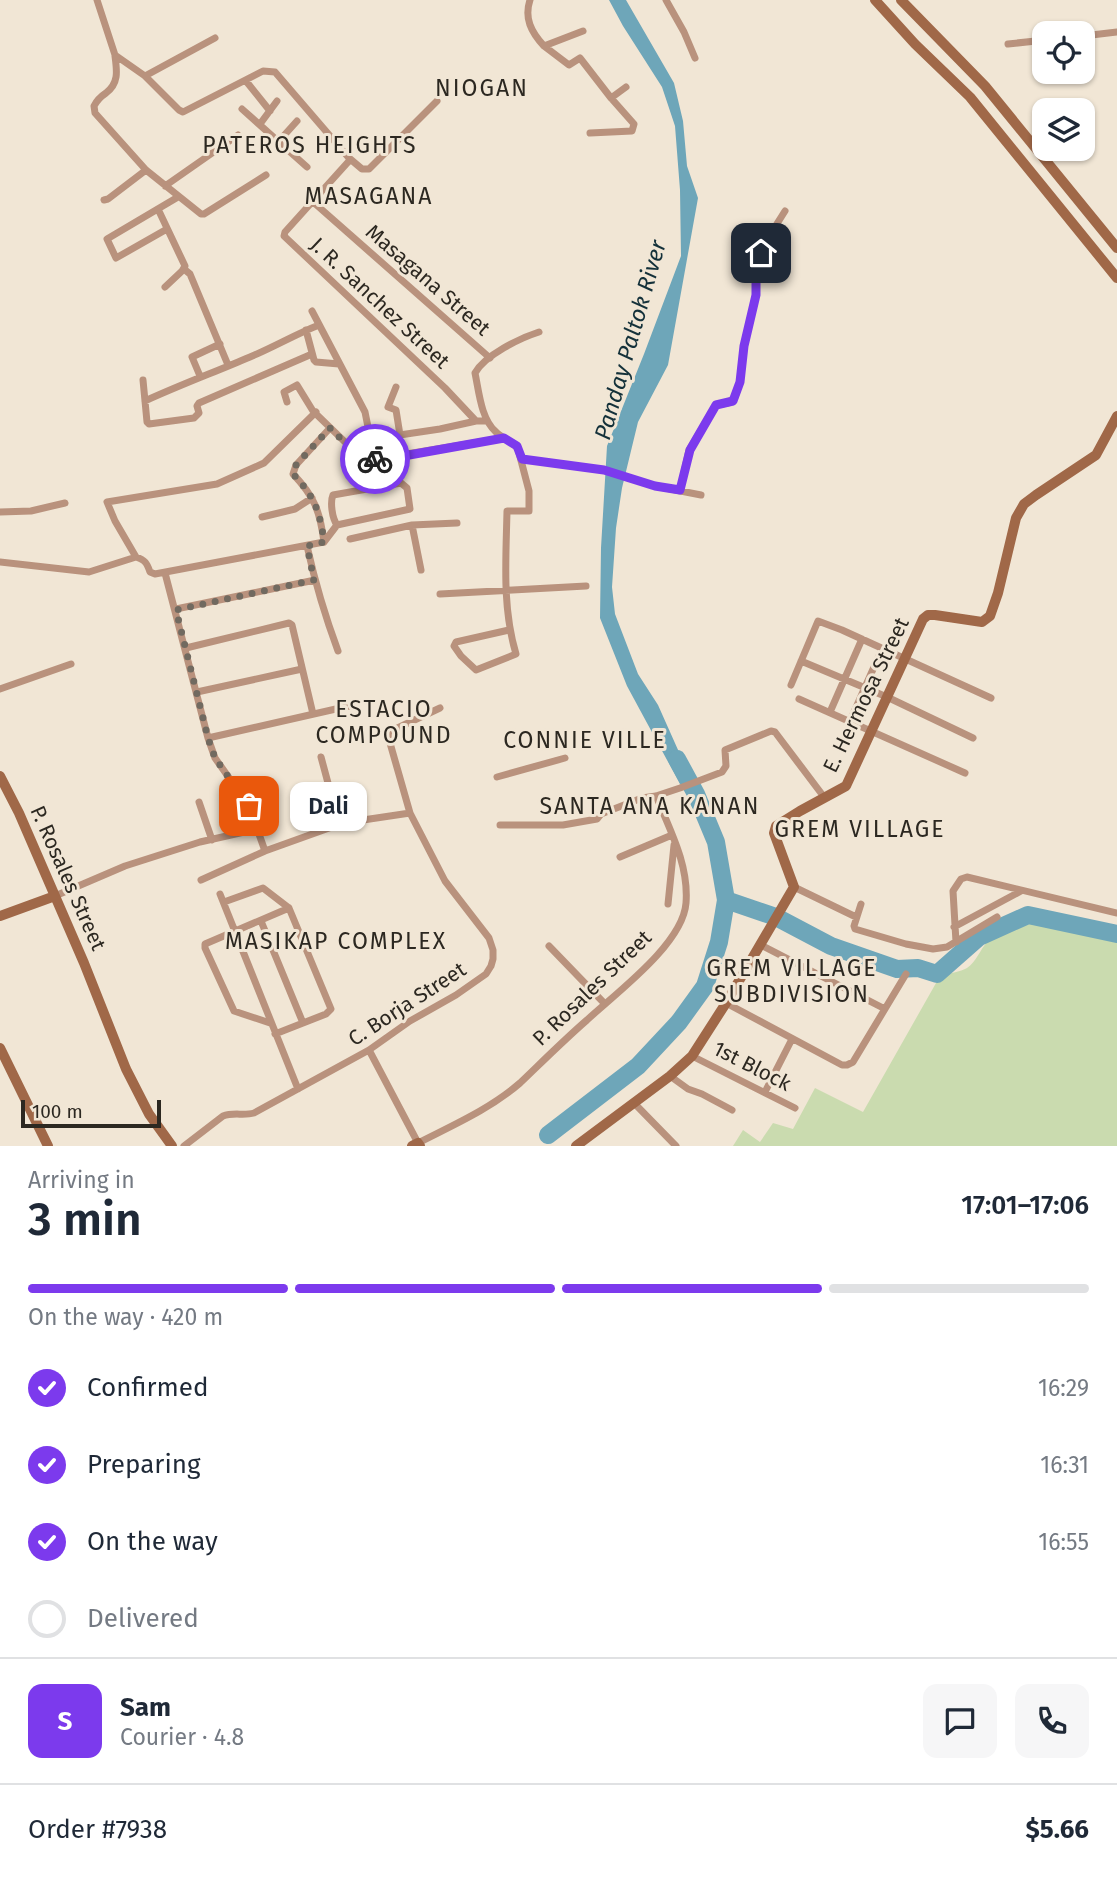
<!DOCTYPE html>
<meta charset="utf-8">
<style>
:root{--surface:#fff;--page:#f6f6f7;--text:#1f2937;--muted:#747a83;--line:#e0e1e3;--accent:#7c3aed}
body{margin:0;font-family:"Fira Sans",sans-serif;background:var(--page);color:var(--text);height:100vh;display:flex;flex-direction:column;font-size:26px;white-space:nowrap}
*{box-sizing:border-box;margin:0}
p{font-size:23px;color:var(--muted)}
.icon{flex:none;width:38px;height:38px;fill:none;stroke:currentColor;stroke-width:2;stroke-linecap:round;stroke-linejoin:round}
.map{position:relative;height:1146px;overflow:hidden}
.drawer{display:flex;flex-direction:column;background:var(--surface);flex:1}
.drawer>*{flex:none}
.fabs{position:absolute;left:1032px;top:21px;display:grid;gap:14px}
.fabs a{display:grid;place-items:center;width:63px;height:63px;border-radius:14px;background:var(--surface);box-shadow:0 2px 5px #0004;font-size:35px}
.scale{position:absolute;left:21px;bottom:18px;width:140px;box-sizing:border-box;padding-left:7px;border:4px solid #2c2821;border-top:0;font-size:19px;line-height:24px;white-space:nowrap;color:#2c2821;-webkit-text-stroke:5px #f1e6d5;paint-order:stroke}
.pin{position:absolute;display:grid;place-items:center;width:60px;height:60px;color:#fff;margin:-30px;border-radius:14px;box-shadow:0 4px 10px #0006}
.courier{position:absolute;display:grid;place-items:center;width:70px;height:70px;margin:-35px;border:5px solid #7c3aed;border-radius:50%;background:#fff;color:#222;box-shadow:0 2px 9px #0007}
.bubble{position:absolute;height:49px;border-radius:14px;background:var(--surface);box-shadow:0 2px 5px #0004;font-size:23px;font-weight:600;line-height:49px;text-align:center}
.overview em{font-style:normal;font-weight:600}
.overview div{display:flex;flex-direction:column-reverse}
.overview{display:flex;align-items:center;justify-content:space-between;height:119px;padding:0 28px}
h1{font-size:46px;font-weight:600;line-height:52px}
.bar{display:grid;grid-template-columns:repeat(4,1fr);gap:10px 7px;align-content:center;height:84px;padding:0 28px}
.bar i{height:9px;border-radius:5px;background:var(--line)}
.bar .selected{background:var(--accent)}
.bar p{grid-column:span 4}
.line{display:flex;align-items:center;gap:18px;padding:0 28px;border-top:2px solid var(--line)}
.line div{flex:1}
.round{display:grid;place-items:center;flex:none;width:74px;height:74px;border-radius:14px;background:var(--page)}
ol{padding:0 28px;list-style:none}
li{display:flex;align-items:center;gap:21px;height:77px}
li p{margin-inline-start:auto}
li .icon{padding:7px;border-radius:50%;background:var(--accent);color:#fff;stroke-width:4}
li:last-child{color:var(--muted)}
li i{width:38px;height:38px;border:4px solid var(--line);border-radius:50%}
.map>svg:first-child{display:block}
.green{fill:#cadbaf}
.water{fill:#6ea6b9}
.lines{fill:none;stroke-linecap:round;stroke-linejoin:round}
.river{stroke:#6ea6b9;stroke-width:18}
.street{stroke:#b9927d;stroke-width:7}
.secondary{stroke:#a06848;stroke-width:10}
.done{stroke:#716a60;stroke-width:7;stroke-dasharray:0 12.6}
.route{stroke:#7c3aed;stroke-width:9}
.labels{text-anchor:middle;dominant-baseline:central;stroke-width:6;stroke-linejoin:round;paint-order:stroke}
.street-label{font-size:21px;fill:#2c2821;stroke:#f1e6d5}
.neighbourhood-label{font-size:23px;letter-spacing:2px;fill:#2c2821;stroke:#f1e6d5}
.water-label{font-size:23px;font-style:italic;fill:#14313a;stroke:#f1e6d5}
</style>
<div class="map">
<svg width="1117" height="1146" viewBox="0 0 1117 1146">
<rect width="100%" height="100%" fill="#f1e6d5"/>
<path class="green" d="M1032,921L1117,942V1146H733L743,1130L760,1142L773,1123L793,1129L815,1088L863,1112L940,976C948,973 961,972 967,968C976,962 980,950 987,942C997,930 1018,926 1032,921Z"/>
<path class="water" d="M609,0H626L674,83L683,121L687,166L698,198L668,365L638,422L622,488L616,528L612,587L615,614L638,674L658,705L691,779L680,784L627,686L600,618L601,548L607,446L644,354L681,256L680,190L675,126L662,87L623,26Z"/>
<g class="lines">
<path class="river" d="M726,900L776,917L831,946L897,969L918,968L937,974L979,937L1028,915L1117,934
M548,1135L638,1066L679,1022L705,986L719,942L726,900L716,842L696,794L677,759"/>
<path class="street" d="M97,0L115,55L145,76L179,110L183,112L263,71L275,72L349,158V161L285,232L284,236L445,388L476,421H487
M530,0C524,18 531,32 544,46L583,31
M666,0L684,32L695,58
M1083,36L1117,32
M1008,44L1045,40
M544,46L569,65L580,58L611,98L626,87
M115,56C117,71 119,83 106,93C100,97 97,100 94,106L95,113L146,170L201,214H204L266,175
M145,76L215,38
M246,81L270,111
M242,109L307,167
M260,124L277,101
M590,133L632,131L634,124L611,98
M279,141L297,121
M349,158L362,169H369L437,101
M165,186L238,135
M104,200L108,199L146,170
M312,201L490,358
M158,209L185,266L182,271L165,287
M167,229L116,258L107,239L178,197
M184,269L190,274L228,365
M312,311L365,412L374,457L376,459L504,438
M306,330L314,360L316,362L339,364
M200,376L192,357L220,344
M143,380L147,422L149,424L194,418L199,413L197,406L199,403L312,354
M396,387L388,407L396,410L400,435
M145,401C180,385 215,372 250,357C274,347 296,334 319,325
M287,402L284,392L297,385L313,411L346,443L440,429L476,421
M522,459L604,470L655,486L701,495
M680,490L689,450L716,405L728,403L735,397L740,382L744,346L756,295V270L768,238L785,211
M0,512L31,511L65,503
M262,517L295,509L312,498
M412,525L421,570
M350,539L412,525L457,523
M324,542L337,525C332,518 330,502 333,495L401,483L407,488L410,509L337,525
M324,542C320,512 315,497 293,474L296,465L330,428
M307,546C315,582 325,616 338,651
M136,557L115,521L107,502L217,484L264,463L316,412
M0,562L89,572L136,557C145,560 147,563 150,572L155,574L324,542
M165,573L208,738L215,758L249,806L265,851
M440,594L586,586
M176,609L315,580
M509,630L456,642L454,646L461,656L476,670L516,654C502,607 506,559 507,511H529V491L518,449C513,441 503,439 496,432C481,419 479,392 475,373C485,355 520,338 539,332
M186,648L289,623L292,625L313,714
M801,661L887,697L973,738
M791,685L818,621L842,630L991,698
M0,689L71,664
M197,692L302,669
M799,699L965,773
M830,712L862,639
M850,721L882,649
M208,738L349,706
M321,757L328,783L343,823
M497,777L565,758
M199,802L212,840
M500,825H563L597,819L601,814L642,798L656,796L680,788L722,772L726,766L725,750L771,731L775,732L824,797
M620,857L672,835
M201,880L265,851L343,823L410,813
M794,887L856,917
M220,894L298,1089
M55,896L125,866L200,842L258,829
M224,902L263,888L289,908L331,1009L326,1014L275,1034
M668,904L674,845
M861,904L854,926L855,929L906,944L933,949L947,947L997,917
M261,921L303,1023
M954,927L1021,891
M956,942L953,891L961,879L967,877L1117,913
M761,945L885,1009
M549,946L605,1004
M726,1003L842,1065H847L853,1062L906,974
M270,1023L234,1011L205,948V944L289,908
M369,1050L418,1143C453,1125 490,1109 520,1083C542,1062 564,1040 587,1020C616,993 683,944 686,903C689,865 670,830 656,796
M692,1056L795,1108
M670,1076L688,1089L702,1094L732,1110
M765,1092L792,1039
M634,1103L676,1146
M184,1146L223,1116C233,1112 244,1116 254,1113L369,1050L410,1021L456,995L486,974L491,966L493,959V950L489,938L445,881L410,813L388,736L389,732L440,708"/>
<path class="secondary" d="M875,0L915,44L970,97L1117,278
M901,0L985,86L1117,248
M0,776L19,813L84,963L126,1069L149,1114L172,1146
M0,916L55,896
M0,1048L48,1146
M412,1146L418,1143L420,1146
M576,1146L670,1076L692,1056L726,1003L794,887L774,833L776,826L800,811L846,786L923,619L928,615H935L982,622L990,616L998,593L1016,518L1024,504L1036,495L1096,455L1117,416"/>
</g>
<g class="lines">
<path class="done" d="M249,806L215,758L208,738L176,610L314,580L307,546L324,542C320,512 315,497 293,474L296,465L330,428L345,443L371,440L375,459"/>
<path class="route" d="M375,459L398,457L504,438L517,446L522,459L604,470L655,486L680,490L690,450L716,405L733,401L740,382L744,346L756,295V270L761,253"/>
</g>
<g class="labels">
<g class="street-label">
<text transform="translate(428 280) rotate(41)">Masagana Street</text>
<text transform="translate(380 303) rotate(43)">J. R. Sanchez Street</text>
<text transform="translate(866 695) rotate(-64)">E. Hermosa Street</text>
<text transform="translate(68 878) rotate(66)">P. Rosales Street</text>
<text transform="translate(592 988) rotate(-44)">P. Rosales Street</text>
<text transform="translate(407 1004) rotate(-33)">C. Borja Street</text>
<text transform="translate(752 1066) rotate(27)">1st Block</text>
</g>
<g class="neighbourhood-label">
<text x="482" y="88">NIOGAN</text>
<text x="310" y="145">PATEROS HEIGHTS</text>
<text x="369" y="196">MASAGANA</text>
<text x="384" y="709">ESTACIO<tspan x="384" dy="26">COMPOUND</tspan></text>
<text x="585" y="740">CONNIE VILLE</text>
<text x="650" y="806">SANTA ANA KANAN</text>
<text x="860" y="829">GREM VILLAGE</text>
<text x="336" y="941">MASIKAP COMPLEX</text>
<text x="792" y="968">GREM VILLAGE<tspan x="792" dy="26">SUBDIVISION</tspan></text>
</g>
<g class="water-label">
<text transform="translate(630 340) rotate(-74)">Panday Paltok River</text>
</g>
</g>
</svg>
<div class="fabs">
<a><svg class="icon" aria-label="locate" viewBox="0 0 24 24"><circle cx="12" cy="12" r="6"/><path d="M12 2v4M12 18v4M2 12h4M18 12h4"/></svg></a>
<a><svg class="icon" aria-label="layers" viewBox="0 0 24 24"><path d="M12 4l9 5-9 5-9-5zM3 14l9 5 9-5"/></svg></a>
</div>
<div class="scale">100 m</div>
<div class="pin" style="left:249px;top:806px;background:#ea580c"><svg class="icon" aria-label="bag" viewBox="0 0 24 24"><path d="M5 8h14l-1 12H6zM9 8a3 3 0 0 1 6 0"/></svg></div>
<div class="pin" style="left:761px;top:253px;background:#1f2937"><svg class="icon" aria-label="home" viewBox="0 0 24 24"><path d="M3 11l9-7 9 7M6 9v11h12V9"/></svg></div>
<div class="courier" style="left:375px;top:459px"><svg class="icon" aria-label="bike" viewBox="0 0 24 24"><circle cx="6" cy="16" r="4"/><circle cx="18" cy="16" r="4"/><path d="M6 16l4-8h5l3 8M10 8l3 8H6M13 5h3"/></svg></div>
<div class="bubble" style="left:290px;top:782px;width:77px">Dali</div>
</div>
<section class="drawer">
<div class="overview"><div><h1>3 min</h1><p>Arriving in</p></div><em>17:01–17:06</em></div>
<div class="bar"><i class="selected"></i><i class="selected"></i><i class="selected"></i><i></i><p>On the way · 420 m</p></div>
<ol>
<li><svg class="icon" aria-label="check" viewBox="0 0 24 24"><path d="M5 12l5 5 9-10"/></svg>Confirmed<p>16:29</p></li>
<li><svg class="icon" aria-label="check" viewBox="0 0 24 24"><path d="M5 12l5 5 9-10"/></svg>Preparing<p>16:31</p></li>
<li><svg class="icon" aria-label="check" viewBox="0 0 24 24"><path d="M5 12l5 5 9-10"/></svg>On the way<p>16:55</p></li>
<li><i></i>Delivered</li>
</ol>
<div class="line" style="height:126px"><b class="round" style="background:var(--accent);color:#fff">S</b><div><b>Sam</b><p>Courier · 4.8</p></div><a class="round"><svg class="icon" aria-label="chat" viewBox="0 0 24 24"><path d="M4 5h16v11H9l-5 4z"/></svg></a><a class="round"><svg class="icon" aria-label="phone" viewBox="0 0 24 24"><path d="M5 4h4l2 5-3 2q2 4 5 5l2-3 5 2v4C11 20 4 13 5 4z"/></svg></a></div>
<div class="line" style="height:91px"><div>Order #7938</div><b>$5.66</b></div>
</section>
